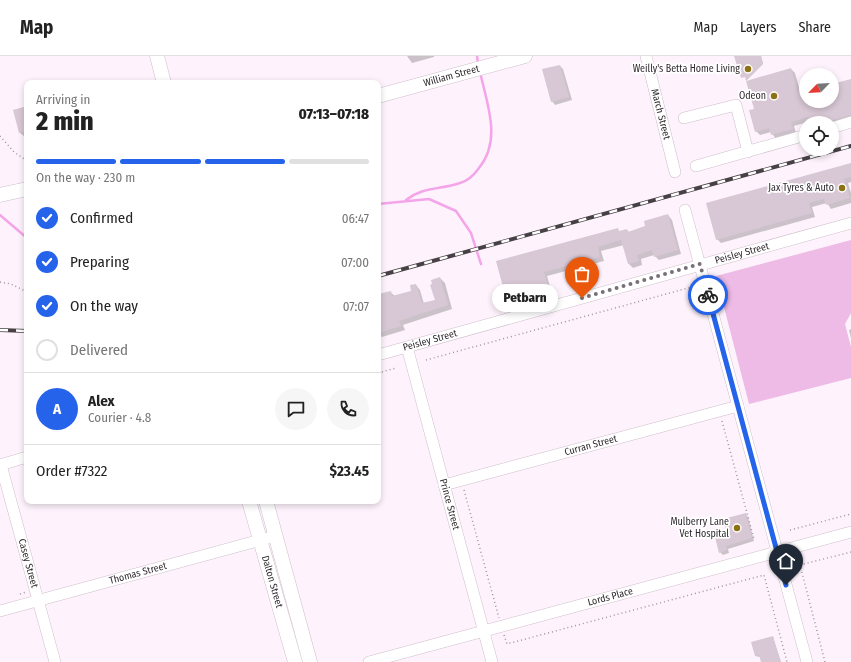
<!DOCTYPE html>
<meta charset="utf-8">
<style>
:root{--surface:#fff;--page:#f6f6f6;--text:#222;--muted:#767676;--line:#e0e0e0;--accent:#2563eb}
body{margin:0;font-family:"Fira Sans Condensed",sans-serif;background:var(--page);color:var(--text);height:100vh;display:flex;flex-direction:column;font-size:15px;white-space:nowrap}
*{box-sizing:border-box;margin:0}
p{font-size:13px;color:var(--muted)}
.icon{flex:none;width:22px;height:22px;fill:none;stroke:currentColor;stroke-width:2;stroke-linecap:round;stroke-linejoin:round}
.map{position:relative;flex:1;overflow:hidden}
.details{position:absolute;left:24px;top:24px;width:357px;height:424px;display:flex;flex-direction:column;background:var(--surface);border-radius:8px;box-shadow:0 2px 6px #0003}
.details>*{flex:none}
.needle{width:26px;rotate:245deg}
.fabs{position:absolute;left:799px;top:12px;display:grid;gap:8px}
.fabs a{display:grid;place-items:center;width:40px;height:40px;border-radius:50%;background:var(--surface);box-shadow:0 2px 6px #0003;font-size:20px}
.pin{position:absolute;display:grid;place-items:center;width:34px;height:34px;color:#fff;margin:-41px -17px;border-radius:50% 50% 50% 0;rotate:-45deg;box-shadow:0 0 4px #0007}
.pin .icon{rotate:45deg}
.courier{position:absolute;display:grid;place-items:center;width:40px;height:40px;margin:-20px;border:3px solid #2563eb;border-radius:50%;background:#fff;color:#222;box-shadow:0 1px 5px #0007}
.bubble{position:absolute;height:28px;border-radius:14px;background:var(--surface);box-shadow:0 2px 6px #0003;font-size:13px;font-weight:800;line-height:28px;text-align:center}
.head em{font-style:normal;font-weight:800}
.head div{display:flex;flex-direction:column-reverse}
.head{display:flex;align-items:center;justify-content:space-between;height:68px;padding:0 12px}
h1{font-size:26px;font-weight:800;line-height:30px}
.bar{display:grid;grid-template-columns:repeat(4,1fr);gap:6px 4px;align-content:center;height:48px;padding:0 12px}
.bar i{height:5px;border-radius:3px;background:var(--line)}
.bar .on{background:var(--accent)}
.bar p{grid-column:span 4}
.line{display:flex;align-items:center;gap:10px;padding:0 12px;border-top:1px solid var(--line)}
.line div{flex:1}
.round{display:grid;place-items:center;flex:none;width:42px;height:42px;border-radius:21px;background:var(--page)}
ol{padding:0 12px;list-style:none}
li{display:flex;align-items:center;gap:12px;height:44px}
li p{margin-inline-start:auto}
li .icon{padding:4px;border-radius:50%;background:var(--accent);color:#fff;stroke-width:4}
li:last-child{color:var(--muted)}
li i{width:22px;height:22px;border:2px solid var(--line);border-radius:50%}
header{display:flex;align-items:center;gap:24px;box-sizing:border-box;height:56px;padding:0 20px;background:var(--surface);border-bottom:1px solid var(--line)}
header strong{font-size:19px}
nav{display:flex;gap:22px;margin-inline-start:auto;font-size:14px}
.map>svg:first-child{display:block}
.green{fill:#edbbe6}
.shadow{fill:#0003}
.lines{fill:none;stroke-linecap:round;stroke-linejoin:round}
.stream{stroke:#f4a5e9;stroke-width:2.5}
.building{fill:#d8c7d5}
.minor-casing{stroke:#cebecb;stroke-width:12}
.major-casing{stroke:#cebecb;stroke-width:15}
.path{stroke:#9f969d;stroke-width:1.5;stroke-dasharray:1 3;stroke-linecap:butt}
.minor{stroke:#fff;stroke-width:11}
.major{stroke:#fff;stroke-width:14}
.rail-casing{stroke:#474045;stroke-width:4}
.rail{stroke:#fff;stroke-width:2.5;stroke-dasharray:8;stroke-linecap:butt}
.done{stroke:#787077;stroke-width:4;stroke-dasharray:0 7.2}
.route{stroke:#2563eb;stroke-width:5}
.poi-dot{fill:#8b7215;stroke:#fff;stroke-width:1.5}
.labels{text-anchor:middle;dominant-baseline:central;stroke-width:3.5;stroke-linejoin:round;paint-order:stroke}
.poi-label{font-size:10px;fill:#302a2f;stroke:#fff;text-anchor:end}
.street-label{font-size:10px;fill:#302a2f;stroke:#fff}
</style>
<header>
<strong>Map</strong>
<nav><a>Map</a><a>Layers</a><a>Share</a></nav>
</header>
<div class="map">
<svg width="851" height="606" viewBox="0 0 851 606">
<rect width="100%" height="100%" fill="#fef3fc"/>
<path class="green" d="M851,184V257L845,268L851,291V322L749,348L716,220Z"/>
<path class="shadow" d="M407,0H434V1L412,7Z
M735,0H761L763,8L747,24L746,21H742Z
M560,10L563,13L572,44L555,49L552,45Z
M791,13L795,17L801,38L806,36V45H832V29L851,24V64L832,67H811V65L794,70L796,77L776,83L771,76L760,79L756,75L755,54Z
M27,51V81H25L20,77L14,54Z
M851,109V126L848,127L851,137V147L831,153L827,147L812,151L815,161L721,187L717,183Z
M668,159L672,164L681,198L659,204L654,199L641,203L642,209L633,212L629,208L624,189L601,195L604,205L547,220L551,234L511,245L507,241L497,206L617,173L620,176L627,174L629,176L647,171Z
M440,222L445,227L452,253L403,269L405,274L382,281L378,278V239L390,236L395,240L412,236L416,229L420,234L424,248L436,244L433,229Z
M851,273V282L849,274Z
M286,445H301L289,448Z
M745,458L748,461L754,485L728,493L729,497L723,499L720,496L727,475Z
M773,581L781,606H762L760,601L755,600Z"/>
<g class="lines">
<path class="stream" d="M477,0L478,7
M406,144C424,130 440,134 460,127C468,125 474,119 479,112C502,84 487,48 480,16
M378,148L429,143L456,155L471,177L481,208
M0,159L27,182"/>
</g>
<path class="building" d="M734,0H761L763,7L746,25L745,21L741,22Z
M560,9L569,41L551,46L542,13Z
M791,12L798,37L806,35V45H832V28L851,23V59L822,67H810L808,61L791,66L793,73L771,79L769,72L755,76L749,54L754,53L746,25Z
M27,50V75L19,77L13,54Z
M851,107V121L844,123L850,142L826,149L824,143L809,147L812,157L716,184L706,147Z
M668,158L678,194L654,201L652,194L637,199L639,205L628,208L621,184L598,191L600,201L544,216L548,230L506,242L496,205L618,172L619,175L627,173L628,176L645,170L644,165Z
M440,221L448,249L399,265L401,270L378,277V238L391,235L392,240L411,235L410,229L416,228L422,247L435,244L430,229L432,228L431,224Z
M746,457L752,482L726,490L727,494L719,497L714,477L726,474L723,463Z
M773,580L780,606H761L759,599L755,600L751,586Z"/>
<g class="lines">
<g class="minor-casing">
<g id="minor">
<path id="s1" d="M646,0L675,116"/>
<path d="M684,62L736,49L748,96"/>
<path d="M832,72L851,66"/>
<path d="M696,110L806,79"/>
<path d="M685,154L807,606"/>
<path id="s2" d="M407,291L492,606"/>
<path id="s3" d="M378,299L851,167"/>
<path d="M0,409L27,401"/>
<path id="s4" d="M1,409L55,606"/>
<path id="s5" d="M444,429L738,350"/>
<path id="s6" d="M0,555L275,480"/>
<path id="s7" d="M369,606L851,476"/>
</g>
</g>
<g class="major-casing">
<g id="major">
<path d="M157,0L164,27"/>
<path id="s8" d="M378,40L525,0"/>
<path d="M0,139L27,133"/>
<path id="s9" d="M249,445L295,606"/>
<path d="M266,445L310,606"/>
</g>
</g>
<path class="path" d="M0,80L14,96L27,105
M0,226L11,228L27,236
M426,304L688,232H696
M378,317L396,312
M722,365L754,483
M464,434L499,562
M790,474L851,458
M20,538L26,536
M504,579L507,588L764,519L787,606
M825,606L800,509L851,496"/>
<use href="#minor" class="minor"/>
<use href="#major" class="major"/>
<g class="rail-casing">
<path id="rail" d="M378,220L851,90
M0,274L27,275"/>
</g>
<use href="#rail" class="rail"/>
</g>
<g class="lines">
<path class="done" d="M582,242L700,208L708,239"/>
<path class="route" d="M708,239L786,529"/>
</g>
<g class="poi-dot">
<circle cx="748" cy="13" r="4"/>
<circle cx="774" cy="40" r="4"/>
<circle cx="842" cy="132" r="4"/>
<circle cx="737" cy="472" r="4"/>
</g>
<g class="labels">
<g class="poi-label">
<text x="740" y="13">Weilly's Betta Home Living</text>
<text x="766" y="40">Odeon</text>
<text x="834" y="132">Jax Tyres &amp; Auto</text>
<text x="729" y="466">Mulberry Lane<tspan x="729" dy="12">Vet Hospital</tspan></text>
</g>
<g class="street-label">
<text stroke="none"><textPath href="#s8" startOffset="76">William Street</textPath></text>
<text stroke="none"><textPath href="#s1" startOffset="60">March Street</textPath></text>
<text stroke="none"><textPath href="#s3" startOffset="378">Peisley Street</textPath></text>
<text stroke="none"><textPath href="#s3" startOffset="54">Peisley Street</textPath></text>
<text stroke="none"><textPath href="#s5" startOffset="152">Curran Street</textPath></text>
<text stroke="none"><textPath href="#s2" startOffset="163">Prince Street</textPath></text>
<text stroke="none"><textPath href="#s4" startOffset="102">Casey Street</textPath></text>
<text stroke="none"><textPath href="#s6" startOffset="143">Thomas Street</textPath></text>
<text stroke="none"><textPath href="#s9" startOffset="84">Dalton Street</textPath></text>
<text stroke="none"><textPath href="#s7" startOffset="250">Lords Place</textPath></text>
</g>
</g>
</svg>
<div class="fabs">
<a><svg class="needle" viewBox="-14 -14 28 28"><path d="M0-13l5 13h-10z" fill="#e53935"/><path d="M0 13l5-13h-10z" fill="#767676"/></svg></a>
<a><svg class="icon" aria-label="locate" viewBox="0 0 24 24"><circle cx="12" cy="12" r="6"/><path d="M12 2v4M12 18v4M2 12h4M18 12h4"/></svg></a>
</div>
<div class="pin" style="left:582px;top:242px;background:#ea580c"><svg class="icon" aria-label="bag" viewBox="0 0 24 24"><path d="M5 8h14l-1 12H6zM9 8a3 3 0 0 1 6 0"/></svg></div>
<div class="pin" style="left:786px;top:529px;background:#1f2937"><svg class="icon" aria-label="home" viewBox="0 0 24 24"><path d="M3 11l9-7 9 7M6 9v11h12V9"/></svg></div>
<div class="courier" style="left:708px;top:239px"><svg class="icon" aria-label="bike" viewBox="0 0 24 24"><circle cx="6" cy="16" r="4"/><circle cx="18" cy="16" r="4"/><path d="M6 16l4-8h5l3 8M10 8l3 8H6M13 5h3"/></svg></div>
<div class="bubble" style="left:492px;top:228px;width:66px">Petbarn</div>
<section class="details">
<div class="head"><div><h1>2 min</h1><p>Arriving in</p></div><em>07:13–07:18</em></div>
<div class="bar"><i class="on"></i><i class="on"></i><i class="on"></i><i></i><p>On the way · 230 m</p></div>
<ol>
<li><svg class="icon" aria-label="check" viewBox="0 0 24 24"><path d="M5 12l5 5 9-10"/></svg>Confirmed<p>06:47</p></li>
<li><svg class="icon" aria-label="check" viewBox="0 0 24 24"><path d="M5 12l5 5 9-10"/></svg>Preparing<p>07:00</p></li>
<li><svg class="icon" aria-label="check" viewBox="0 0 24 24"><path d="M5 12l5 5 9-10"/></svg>On the way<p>07:07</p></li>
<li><i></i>Delivered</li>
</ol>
<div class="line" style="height:72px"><b class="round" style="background:var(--accent);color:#fff">A</b><div><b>Alex</b><p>Courier · 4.8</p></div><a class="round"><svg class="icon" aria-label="chat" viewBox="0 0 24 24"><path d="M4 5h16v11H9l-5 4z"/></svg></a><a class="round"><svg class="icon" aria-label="phone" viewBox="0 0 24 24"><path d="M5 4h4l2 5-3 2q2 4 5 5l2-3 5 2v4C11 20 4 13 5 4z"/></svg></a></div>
<div class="line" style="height:52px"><div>Order #7322</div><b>$23.45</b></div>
</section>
</div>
